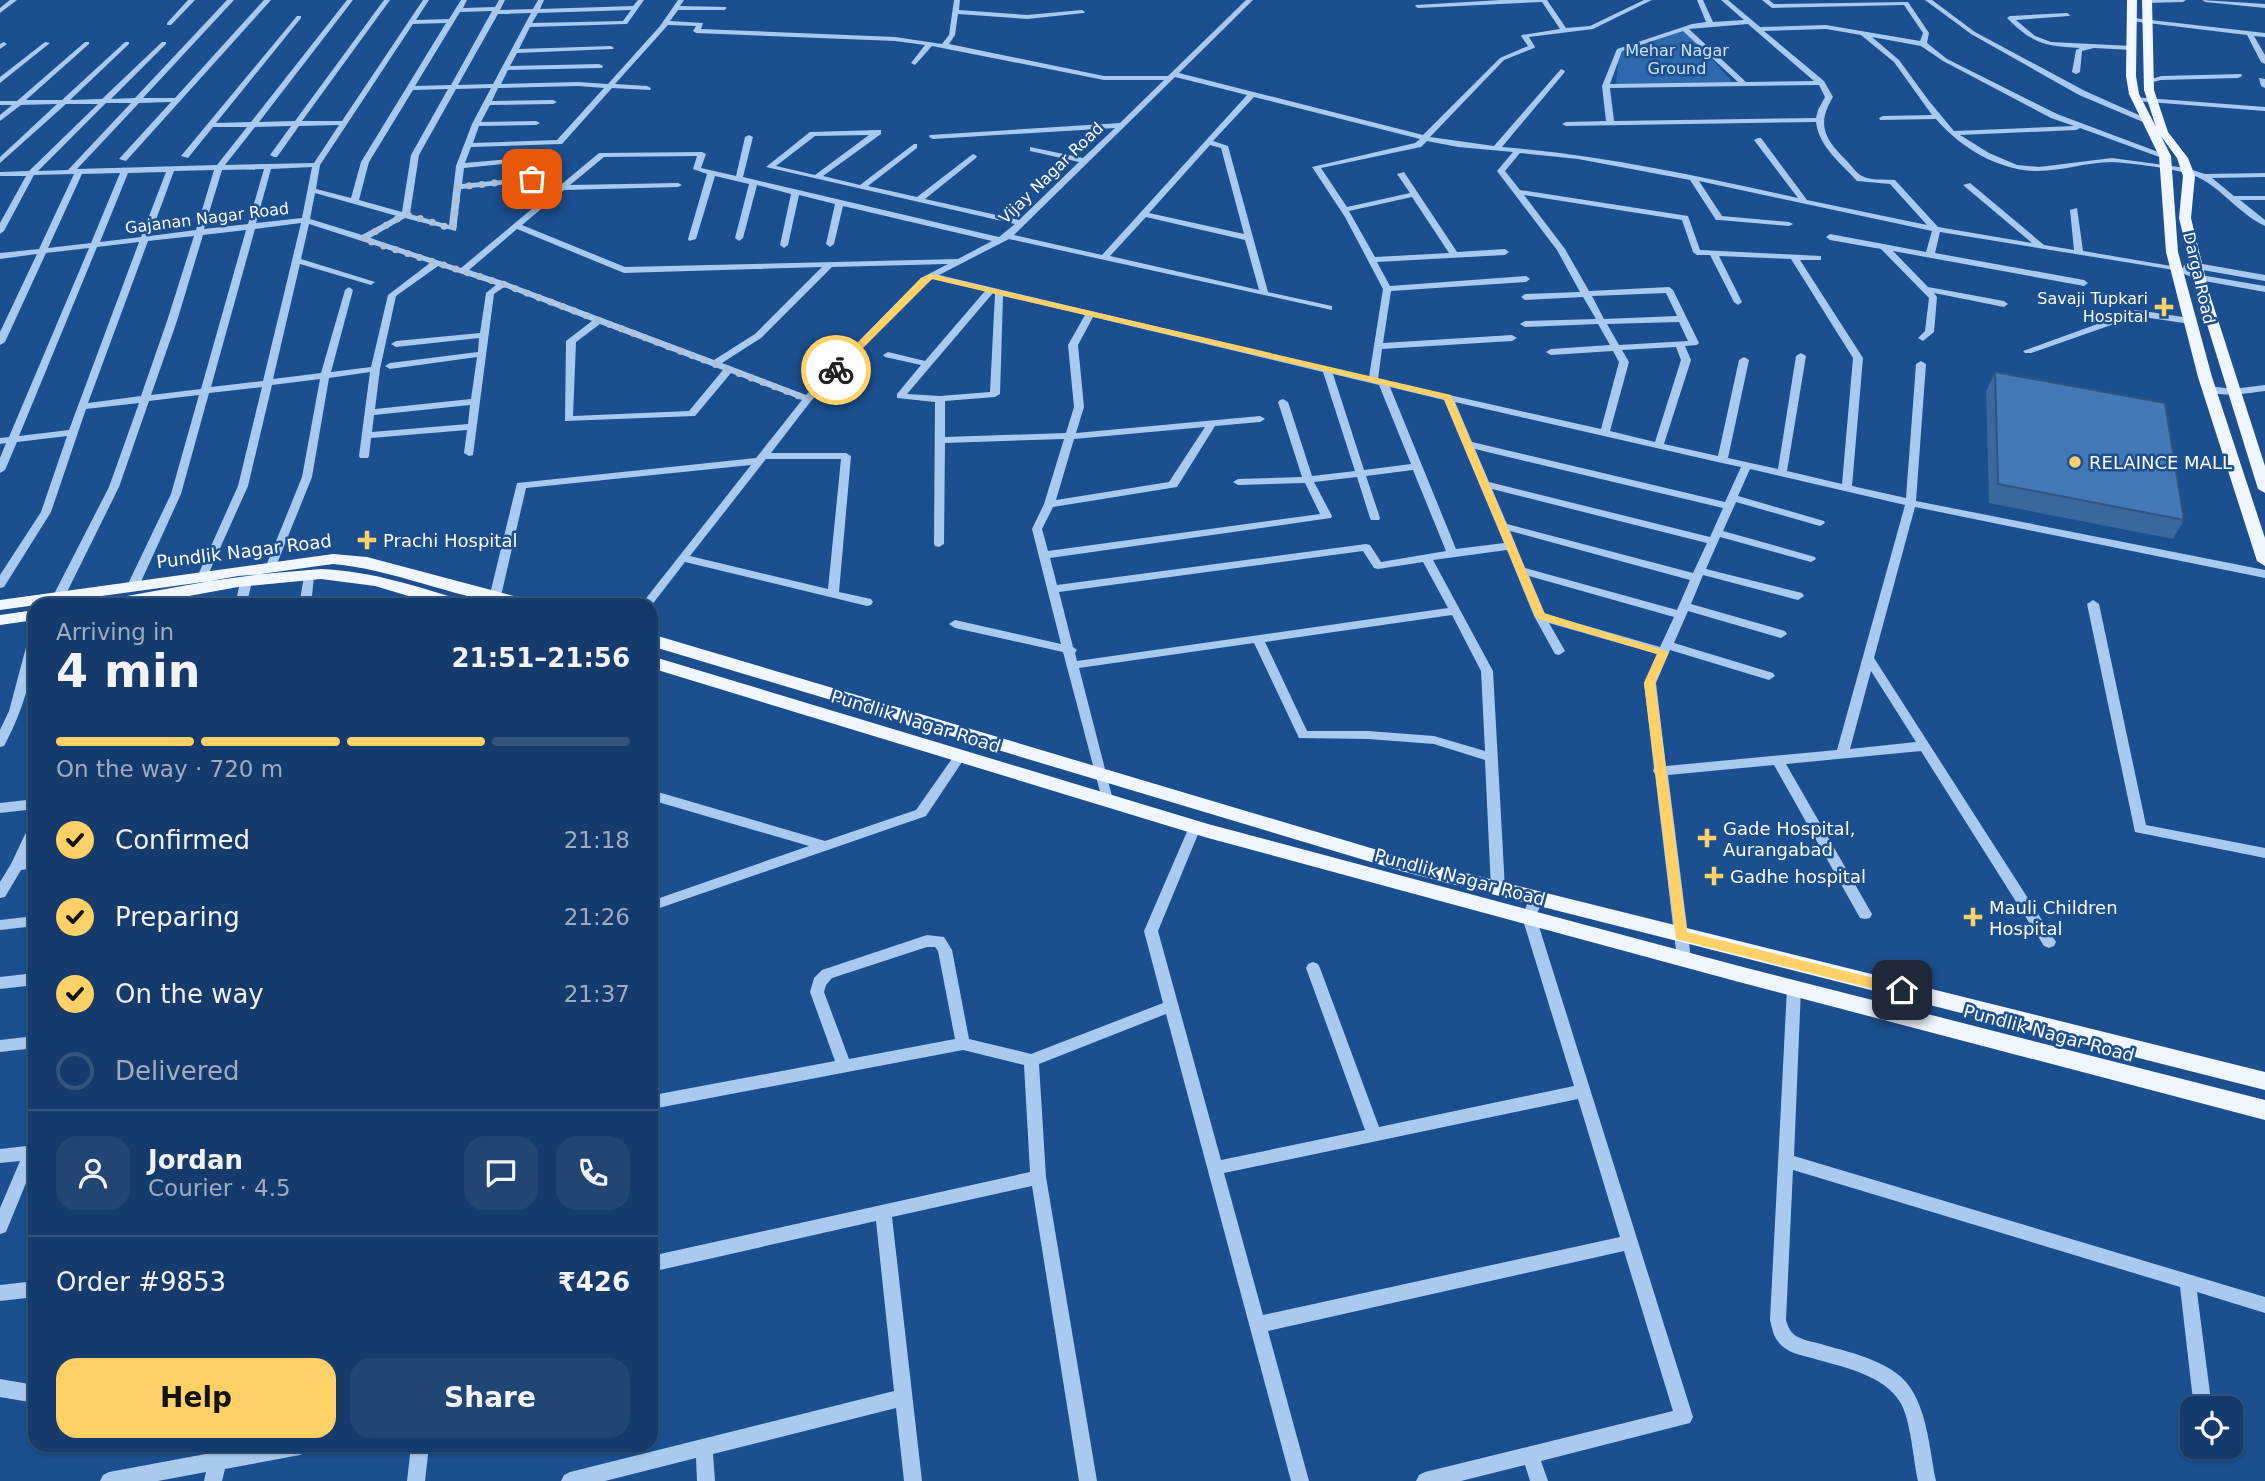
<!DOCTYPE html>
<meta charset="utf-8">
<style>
:root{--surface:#143b6b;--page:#214673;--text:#f1f3f6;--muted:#9dadc1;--line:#33557e;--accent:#ffd166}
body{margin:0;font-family:"DejaVu Sans",sans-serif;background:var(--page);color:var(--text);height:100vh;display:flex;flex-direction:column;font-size:26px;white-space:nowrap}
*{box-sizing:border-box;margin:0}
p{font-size:23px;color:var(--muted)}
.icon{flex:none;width:38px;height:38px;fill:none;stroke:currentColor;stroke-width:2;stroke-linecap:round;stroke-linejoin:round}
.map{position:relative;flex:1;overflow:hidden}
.side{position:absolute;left:28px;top:598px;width:630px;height:854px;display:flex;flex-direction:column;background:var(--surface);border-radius:21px;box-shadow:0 2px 5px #0004,0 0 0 2px var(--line)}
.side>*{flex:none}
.buttons{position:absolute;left:2180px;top:1396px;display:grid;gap:14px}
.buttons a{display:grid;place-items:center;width:63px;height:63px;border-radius:14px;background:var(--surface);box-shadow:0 2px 5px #0004,0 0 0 2px var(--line);font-size:35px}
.pin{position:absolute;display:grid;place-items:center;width:60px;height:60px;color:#fff;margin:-30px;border-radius:14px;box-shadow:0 4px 10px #0006}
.courier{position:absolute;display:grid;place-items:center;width:70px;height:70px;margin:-35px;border:5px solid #ffd166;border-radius:50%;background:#fff;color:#222;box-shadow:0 2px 9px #0007}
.head em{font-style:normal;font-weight:800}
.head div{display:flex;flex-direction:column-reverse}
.head{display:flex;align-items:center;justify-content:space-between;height:119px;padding:0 28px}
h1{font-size:46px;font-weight:800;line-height:52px}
.bar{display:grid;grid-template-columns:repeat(4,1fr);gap:10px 7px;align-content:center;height:84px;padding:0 28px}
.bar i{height:9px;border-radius:5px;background:var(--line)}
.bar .selected{background:var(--accent)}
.bar p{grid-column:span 4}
.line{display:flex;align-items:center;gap:18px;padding:0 28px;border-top:2px solid var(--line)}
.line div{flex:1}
.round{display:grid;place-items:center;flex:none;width:74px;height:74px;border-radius:21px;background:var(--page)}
ol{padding:0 28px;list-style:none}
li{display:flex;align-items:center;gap:21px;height:77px}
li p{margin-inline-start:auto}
li .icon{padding:7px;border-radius:50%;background:var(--accent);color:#111;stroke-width:4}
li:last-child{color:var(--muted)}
li i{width:38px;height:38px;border:4px solid var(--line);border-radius:50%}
.button{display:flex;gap:14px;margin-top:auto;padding:14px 28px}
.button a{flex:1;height:80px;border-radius:21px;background:var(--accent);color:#111;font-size:28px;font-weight:800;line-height:80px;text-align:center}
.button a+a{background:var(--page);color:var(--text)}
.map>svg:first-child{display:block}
.green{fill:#2e69ad}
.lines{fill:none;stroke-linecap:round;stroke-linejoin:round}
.minor{fill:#a9c9ee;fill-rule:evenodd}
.major{fill:#f0f6ff;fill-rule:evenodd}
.wall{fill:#3a679d}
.building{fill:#4478b7;stroke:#305480;stroke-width:2}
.route{fill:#ffd166}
.done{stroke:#afc1d8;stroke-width:7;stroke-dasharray:0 12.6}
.poi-dot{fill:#ffd166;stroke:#1b4f8f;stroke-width:2.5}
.labels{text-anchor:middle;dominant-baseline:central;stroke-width:5;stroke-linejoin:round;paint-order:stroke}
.far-park-label{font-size:16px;fill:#cfe3fa;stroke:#1b4f8f}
.far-street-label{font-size:16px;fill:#fff;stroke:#1b4f8f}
.far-poi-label{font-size:16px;fill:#fff;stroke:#1b4f8f;text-anchor:end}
.poi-label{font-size:18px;fill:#fff;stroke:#1b4f8f;text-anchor:start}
.street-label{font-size:18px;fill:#fff;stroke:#1b4f8f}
</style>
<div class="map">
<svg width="2265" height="1481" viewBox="0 0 2265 1481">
<rect width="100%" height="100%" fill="#1b4f8f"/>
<path class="green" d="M1684,28L1734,84L1616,86L1619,50Z"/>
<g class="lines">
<path class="minor" d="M10,0H17L0,13V8Z
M188,0H195L171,25H167V23Z
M227,0H234L143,98H175L264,0H271L126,161L119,159L171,102L139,103L77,169L217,165L247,127H213L188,158L181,156L297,16H301V18L216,123L251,122L347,0H353L259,122L295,121L384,0H390L302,121H342L423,0H429L416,20L449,19L461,0H467L463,8L495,7L499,0H505L500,10L533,9L538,0H544L540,9L633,6L638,0H644L627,24L530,27L519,49L611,46L614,48L613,49L517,53L510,66L599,64L603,66L602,68L508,70L501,84L578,82L608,84L660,26L678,0H684L680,6L726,7V9L724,10H678L670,21L703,23L701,29L895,37L942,44L949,35L954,0H960L959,10L1027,15L1082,10L1085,12L1084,13L1027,19L958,14L955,35L949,44L1104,76H1168L1246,0H1253L1179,73L1423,135L1500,58L1528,46L1521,36L1522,35L1560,29L1542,2L1418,8L1415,6L1416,5L1501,0H1547L1566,28L1590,26L1644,0H1652L1593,29L1529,37L1535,47L1534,48L1504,60L1430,137L1494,146L1561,69L1565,71L1564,73L1502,147C1602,155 1699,176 1798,198L1754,140L1758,138H1761L1807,200L1927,225L1890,184L1857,181C1841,163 1819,147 1816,122L1566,126L1562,124L1566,122L1606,121L1602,86L1617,49L1692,24L1706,22L1697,0H1703L1713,22L1744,20L1721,0H1728L1760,27L1826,25L1920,41L1923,33L1904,5L1772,8L1762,0H1769L1774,4L1908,2L1929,33L1927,43L1947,59L2057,114L2169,156L2162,158L2080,128L2076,130L1960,135L1989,153L2017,165L2039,167L2112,158L2186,168L2205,174L2265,173V177L2212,178L2234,196H2265V200H2240L2265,220V226C2236,213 2218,181 2186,173C2169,168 2130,163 2112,162C2087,162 2063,171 2038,171C1999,171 1961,148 1936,119L1880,120L1879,118L1883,116L1932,115L1894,62L1861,35L1826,29L1764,31L1824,81L1833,97C1816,125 1825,139 1846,160C1851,165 1856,173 1862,176C1870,181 1886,179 1895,180L1938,227L2032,243L1963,185L1970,183L2044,245L2074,250L2070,210L2077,208L2083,251L2183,268L2184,265L2197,263L2265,275V281L2197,269L2188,270L2201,275L2265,286V292L2199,280L2174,270L1940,232L1935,253L2084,280L2088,283L2084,286L1893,251L1928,287L2004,301L2008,304L2004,307L1934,293L1937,297L1934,332L1923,341L1918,338L1925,331L1929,298L1881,249L1830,240L1826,237L1830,234L1926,252L1932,231L1699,181L1722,216L1789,222L1793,224L1789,226L1719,220H1716L1690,180L1578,159L1520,153L1505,171L1520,190L1688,216L1700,250L1821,256V260H1800L1863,358L1852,486L1906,498L1916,364L1921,361L1926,364L1916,501L2265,570V578L1915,507L1874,658L2056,942L2054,946L2049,948L2044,946L1921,751L1786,764L1872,914L1870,918L1865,919L1860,918L1774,765L1668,775L1691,959L1689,963L1684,965L1679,963L1677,959L1655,774L1653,771L1654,768L1644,683L1657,654L1549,623L1565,651L1559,655L1555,654L1534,616L1507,550L1433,560L1493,671L1505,889L1503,893L1498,894L1493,893L1491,889L1485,760L1434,744L1368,739L1299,738L1254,643L1079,668L1113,800L1111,803H1103L1063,652L955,628L949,624L955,620L1061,644L1032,529L1044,504L1064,439L945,443L944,544L939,547L935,546L934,544L935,402L897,398V394L921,365L885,357L883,355L888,352L925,361L985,291L933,279L927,282L811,401L771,453H846L851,456L839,592L871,599L873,602L871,605L867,606L685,562L651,606H640L751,465L526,488L501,596L490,606H477L490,594L517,483L756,458L802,400L731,373L695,416L565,421L566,341L592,321L504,287L494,294L473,455L469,456L464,453L467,430L371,438L369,456L368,458H360L359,456L370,372L329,378L312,477L276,566L275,568H267L266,566L302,477L320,379L272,385L248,486L208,575L203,579L198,575L238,486L262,387L209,393L181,494L139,586L133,590L127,586L171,494L199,395L149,401L119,487L65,596L59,600L53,596L109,487L139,403L86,409L51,512L4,587L0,588V575L41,512L67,436L17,442L5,470L0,473V458L6,443L0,444V438L9,437L89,248L46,253L5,342L0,345V332L37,254L0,259V253L39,249L74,174L34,175L4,231L0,234V223L26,176H0V172L29,171L98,104H66L0,163V157L57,104L21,105L0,121V115L12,105H0V101H17L85,42H89V44L26,100H62L125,42H129V44L70,100L102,99L162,42H166V44L111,99L135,98ZM631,10L623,21L532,23L538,13ZM492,11L451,85L415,86L460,12ZM531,13L493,84L458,85L498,14ZM446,23L361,162L351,198L316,189L320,165L413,24ZM1748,24L1814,81L1746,82L1689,29ZM668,25L696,26L693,31L696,33L895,41L925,45L911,63L915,65L932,46L1104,80H1164L1120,123L930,135L929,137L933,139L1115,128L1083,158L1030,147V151L1079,162L1019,220L925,199L976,158L977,156L973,154L917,197L868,186L917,148V144H914L860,185L823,176L881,134V130H878L810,132L766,167L1015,224L999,237L743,177L753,137L749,135L745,137L736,176L701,168L706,154L702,152L599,153L461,268L370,238L405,218L456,231L461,189L535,181L536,179L532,177L462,184L464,168L542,160L546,158L542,156L465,163L471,147L562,144L612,88L650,90L651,88L647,86L615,84ZM1683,31L1738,82L1610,84L1622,51ZM1872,37L1921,46L1943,61L2051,118L2074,126L1954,131L1929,101L1899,60ZM1175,77L1247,95L1102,255L1014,235ZM1819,85L1825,97L1818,110L1816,118L1614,121L1610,88ZM578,86L604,88L557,140L473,143L479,126L536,125L540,123L536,121L481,122L490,105L553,104L557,102L553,100L492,101L498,88ZM491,88L472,124L456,166L449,225L410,214L419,155L456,89ZM448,89L411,155L402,212L359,200L369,162L413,90ZM1254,97L1420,139L1415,143L1312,167L1345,217L1383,289L1369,377L939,275L1009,239L1332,310V306L1268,292L1228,146L1213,141ZM106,103H131L68,170L38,171ZM339,125L314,163L225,165L255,127L291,126L270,155L274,157H277L299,126ZM869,135L815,175L776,166L815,136ZM1427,141L1458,147L1513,152L1497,171L1557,250L1580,292L1525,294L1521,297L1525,300L1583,297L1596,319L1525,321L1520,324L1525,327L1598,324L1610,345L1551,349L1546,352L1551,355L1613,351L1619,362L1601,429L1378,379L1382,349L1512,341L1517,338L1512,335L1383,343L1391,291L1526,282L1530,279L1526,276L1390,286L1377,262L1505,255L1509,252L1505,249L1457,252L1404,172L1397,174L1410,193L1347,207L1321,168L1421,147ZM1210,145L1221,148L1244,234L1149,213ZM697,156L693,169L707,174L688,239L689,241L696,239L715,176L749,184L735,238L739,241L743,238L757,185L791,194L780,245L784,248L788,245L799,195L835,204L826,244L830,247L834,244L843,206L992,241L958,259L625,267L522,225L564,190L678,187L682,185L678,183L570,185L604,157ZM312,167L302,218L256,223L271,169ZM264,169L248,224L204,229L222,170ZM214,170L196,230L150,236L174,171ZM166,172L141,237L100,242L128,173ZM120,173L91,243L48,248L82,174ZM315,193L397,216L362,235L310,219ZM1524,195L1682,220L1693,252L1697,255H1710L1734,302L1738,305L1742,302L1719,256L1791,259L1853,358L1842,484L1787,471L1806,356L1801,353L1796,356L1778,469L1728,458L1749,360L1744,357L1739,360L1718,456L1664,444L1691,360L1685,346L1697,345L1699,343L1673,290L1669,287L1589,291L1565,249ZM1412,197L1449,253L1375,257L1349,211ZM1146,217L1245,240L1259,290L1110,256ZM301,223L263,381L211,387L255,229ZM309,224L430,263L388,295L371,367L331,372L353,290L349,287L345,290L321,373L273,379L300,264L371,285L375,282L301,259ZM517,229L624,273L822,267L755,334L714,360L506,282L469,270ZM246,230L201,389L151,395L177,321L203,235ZM194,236L167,321L141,396L88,403L148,241ZM139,242L69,430L19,436L97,247ZM948,264L921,278L806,395L722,363L761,338L832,267ZM438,266L496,285L486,293L480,333L396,341L391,344L396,347L479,338L478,352L390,363L385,366L390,369L477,357L471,399L375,409L380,369L396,296ZM993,293L995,294L990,392L940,396L907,394ZM1666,293L1677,316L1604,319L1592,296ZM1003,296L1085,315L1068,345L1074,407L1066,433L945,437V401L995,397L1000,394ZM1093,317L1323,372L1355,471L1312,476L1288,402L1283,399L1280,400L1278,402L1302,477L1238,479L1233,482L1238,485L1305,483L1320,514L1048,551L1042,529L1053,507L1177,487L1215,426L1260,422L1265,419L1260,416L1076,433L1084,407L1078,345ZM1679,322L1688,341L1619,345L1607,324ZM600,324L712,366L723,370L689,411L573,416L576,342ZM1676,347L1681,360L1655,442L1610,431L1629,362L1622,350ZM1333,374L1379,385L1411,464L1364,470ZM1390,387L1444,400L1504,543L1456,549ZM1455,402L1722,463L1741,467L1725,502L1472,442ZM470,405L468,424L372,432L374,415ZM1205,427L1169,482L1056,500L1074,439ZM1475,449L1723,508L1710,537L1489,482ZM766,459H841L828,589L690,556ZM1750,469L1905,505L1837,750L1666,766L1656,683L1670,650L1769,680L1775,676L1773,673L1674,643L1688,611L1781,638L1787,634L1785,631L1691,604L1703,575L1798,600L1804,596L1802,593L1706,569L1720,537L1811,562L1816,559L1815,557L1723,531L1736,502L1820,526L1825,523L1824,521L1738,496ZM1413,470L1446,551L1381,562L1370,545L1366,544L1057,585L1050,558L1331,518L1332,516L1314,482L1357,477L1370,518L1371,520H1379L1380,518L1366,476ZM1492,489L1707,543L1693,573L1507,524ZM1510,531L1690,580L1677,610L1525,568ZM1363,551L1374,568L1378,569L1423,562L1448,608L1077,661L1075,653L1077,650L1073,647L1059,592ZM1529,576L1674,617L1660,647L1545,614ZM1452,615L1481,671L1485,751L1434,736L1368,731H1307L1265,642ZM1871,671L1916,742L1850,749Z
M1925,0H1932L1975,32L2085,91L2150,120L2143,122L2079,95L1971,34Z
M2147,0H2186L2183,2L2145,3V1Z
M2202,0L2265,4V8L2205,2Z
M2067,13L2070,15L2069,16L2016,20L2035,36L2051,42L2132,46L2135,48L2132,50L2094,48L2082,51L2080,72L2076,74L2072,72L2076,50L2080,48C2045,46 2033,44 2007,18L2010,16Z
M2133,18L2265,33V37L2254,36L2265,55V64L2261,62L2247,35L2131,21L2130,20Z
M4,42L7,44L0,49V44Z
M45,42L50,43L0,83V77Z
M2241,74L2242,76L2238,78L2161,80L2149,83L2145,81L2161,76Z
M2259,78L2265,79V88L2261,86Z
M2133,97L2265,107V111L2136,101H2133Z
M2136,310L2190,318L2195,321L2190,324L2137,316L2031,353H2025L2023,351Z
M2265,385V391C2246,393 2221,399 2204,389L2209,386L2233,389Z
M309,572L314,576L311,606H299L304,576Z
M246,578L252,582L246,606H235L240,582Z
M179,589L185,593L181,606H170L173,593Z
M2093,600L2099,604L2146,825L2265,848V858L2135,832L2087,604Z
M35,632C35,672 23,711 4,746L0,747V730L9,711L29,636Z
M960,752L966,756L926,816L651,911V901L809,846L651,800V790L825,841L916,810L956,753Z
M35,799V809L0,813V803Z
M35,822V841L27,859L35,858V868L21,870L5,897L0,898V882L11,864L30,824Z
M1195,822L1200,824L1201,827L1158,931L1221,1160L1365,1130L1306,968L1308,964L1313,962L1318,964L1320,968L1379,1127L1574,1086L1522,917L1531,894L1536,893L1541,894L1543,898L1536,917L1693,1417L1690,1423L1541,1461L1548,1481H1530L1525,1465L1461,1481H1416L1419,1475L1425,1472L1673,1411L1624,1251L1268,1331L1309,1481H1291L1166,1014L1039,1064L1046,1177L1097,1481H1079L1032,1186L892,1217L922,1481H904L896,1408L713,1454L715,1481H697L696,1458L605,1481H561L564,1475L570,1472L894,1391L876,1221L651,1272V1256L1030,1172L1024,1065L963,1050L652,1109L651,1072L656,1073L659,1094L835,1061L810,992L814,978L822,970L927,935L944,937L952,950L969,1039L1031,1054L1163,1003L1144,931L1189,827L1190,824ZM927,947H935L938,951L955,1039L849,1059L824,992L826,985L832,978ZM1578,1099L1620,1237L1263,1315L1224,1173Z
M35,916V926L0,930V920Z
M35,973V985L0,989V977Z
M1794,982L1799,984L1801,988L1794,1156L2265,1297V1313L2197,1292L2212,1409H2194L2180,1287L1793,1170L1786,1320C1788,1327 1791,1334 1798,1337C1805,1341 1816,1342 1824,1345C1853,1353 1898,1363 1913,1392C1928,1418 1930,1452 1936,1481H1918C1913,1459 1911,1420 1900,1402C1884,1375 1843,1367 1815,1359C1801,1355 1785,1353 1777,1340C1773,1335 1772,1327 1770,1320L1787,988L1789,984Z
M35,1036V1048L0,1052V1040Z
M35,1145V1161L6,1232L0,1234V1208L20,1161L0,1163V1149Z
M35,1281V1297L0,1301V1285Z
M0,1379L35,1385V1403L0,1397Z
M213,1446H231L230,1450L254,1446H309L306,1452L300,1455L225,1469L222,1481H204L206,1472L158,1481H100L103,1475L109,1472L211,1453Z
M411,1446H429L425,1481H407Z"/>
<path class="major" d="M2127,0H2137L2136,76L2139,94L2156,127L2144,90L2142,0H2152L2154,90L2168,132L2188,158L2195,176L2191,218L2209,292L2265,466V493L2258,489L2197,292L2179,218L2183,176L2177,158L2161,136L2171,156L2178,252L2212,377L2265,538V566L2257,561L2198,377L2166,252L2159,156L2129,94L2126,76Z
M333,554L367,557L536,602L538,606C468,606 403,570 333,564L0,610V600Z
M321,569C372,571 419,587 467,602L469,606H442L375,586L321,579L238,587L134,606H91L99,601L238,576Z
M35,610V620L0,625V615Z
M651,634L1401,857L2265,1072V1090L1401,871L651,646Z
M651,656L1208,824L1739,966L2265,1100V1120L1739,982L1208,838L651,668Z"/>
</g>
<path class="wall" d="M1995,372L2184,520L2173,539L1989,503L1986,391Z"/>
<path class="building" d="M1995,372L2165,403L2184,520L1998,484Z"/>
<path class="route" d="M931,274L1451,395L1544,613L1669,652L1655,683L1687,932L1902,985L1909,990L1907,994L1902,996L1676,939L1644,683L1657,654L1536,618L1444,399L932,279L839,372H833V368L921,278Z"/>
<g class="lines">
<path class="done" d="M532,179L458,187L453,229L406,214L362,239L503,284L807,399L836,370"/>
</g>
<g class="poi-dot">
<path d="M2160.5 296.5h7v7h7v7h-7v7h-7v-7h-7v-7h7z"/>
<circle cx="2075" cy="462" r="7"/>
<path d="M363.5 529.5h7v7h7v7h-7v7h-7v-7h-7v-7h7z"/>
<path d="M1703.5 827.5h7v7h7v7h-7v7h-7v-7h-7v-7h7z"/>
<path d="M1710.5 865.5h7v7h7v7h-7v7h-7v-7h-7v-7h7z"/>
<path d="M1969.5 906.5h7v7h7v7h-7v7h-7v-7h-7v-7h7z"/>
</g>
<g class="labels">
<g class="far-park-label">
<text x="1677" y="50">Mehar Nagar<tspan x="1677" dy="18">Ground</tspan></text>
</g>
<g class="far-street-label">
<text transform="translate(1051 173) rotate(-44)">Vijay Nagar Road</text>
<text transform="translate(207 218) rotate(-7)">Gajanan Nagar Road</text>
<text transform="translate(2199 278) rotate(77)">Darga Road</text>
</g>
<g class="far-poi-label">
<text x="2148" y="298">Savaji Tupkari<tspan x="2148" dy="18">Hospital</tspan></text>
</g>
<g class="poi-label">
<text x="2089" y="462">RELAINCE MALL</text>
<text x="383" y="540">Prachi Hospital</text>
<text x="1723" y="828">Gade Hospital,<tspan x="1723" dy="21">Aurangabad</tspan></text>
<text x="1730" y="876">Gadhe hospital</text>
<text x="1989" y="907">Mauli Children<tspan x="1989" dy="21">Hospital</tspan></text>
</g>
<g class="street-label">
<text transform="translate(244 551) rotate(-7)">Pundlik Nagar Road</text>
<text transform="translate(916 721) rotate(17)">Pundlik Nagar Road</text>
<text transform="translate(1460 877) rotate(15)">Pundlik Nagar Road</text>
<text transform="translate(2049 1033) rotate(15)">Pundlik Nagar Road</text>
</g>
</g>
</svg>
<div class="buttons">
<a><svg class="icon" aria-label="locate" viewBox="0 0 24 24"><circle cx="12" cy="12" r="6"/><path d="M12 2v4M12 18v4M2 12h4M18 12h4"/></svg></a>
</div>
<div class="pin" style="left:532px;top:179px;background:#ea580c"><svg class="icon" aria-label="bag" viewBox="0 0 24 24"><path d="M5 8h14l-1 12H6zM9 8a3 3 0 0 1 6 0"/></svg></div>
<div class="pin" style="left:1902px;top:990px;background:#1f2937"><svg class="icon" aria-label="home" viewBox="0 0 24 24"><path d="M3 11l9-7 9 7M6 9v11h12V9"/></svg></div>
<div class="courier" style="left:836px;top:370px"><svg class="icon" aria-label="bike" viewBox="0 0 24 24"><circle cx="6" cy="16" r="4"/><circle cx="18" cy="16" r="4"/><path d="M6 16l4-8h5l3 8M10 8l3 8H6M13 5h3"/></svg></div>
<section class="side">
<div class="head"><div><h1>4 min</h1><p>Arriving in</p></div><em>21:51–21:56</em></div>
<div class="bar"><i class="selected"></i><i class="selected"></i><i class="selected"></i><i></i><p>On the way · 720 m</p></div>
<ol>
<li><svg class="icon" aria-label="check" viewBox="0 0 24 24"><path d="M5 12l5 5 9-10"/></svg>Confirmed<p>21:18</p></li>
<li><svg class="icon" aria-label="check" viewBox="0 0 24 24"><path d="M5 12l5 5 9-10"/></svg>Preparing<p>21:26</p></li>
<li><svg class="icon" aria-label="check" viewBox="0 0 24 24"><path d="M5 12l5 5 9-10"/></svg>On the way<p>21:37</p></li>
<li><i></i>Delivered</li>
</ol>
<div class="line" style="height:126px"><a class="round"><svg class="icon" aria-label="person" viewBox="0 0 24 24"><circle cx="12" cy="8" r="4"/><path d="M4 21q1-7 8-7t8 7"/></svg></a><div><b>Jordan</b><p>Courier · 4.5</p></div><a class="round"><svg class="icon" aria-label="chat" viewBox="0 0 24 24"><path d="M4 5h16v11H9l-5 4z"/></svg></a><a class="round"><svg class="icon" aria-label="phone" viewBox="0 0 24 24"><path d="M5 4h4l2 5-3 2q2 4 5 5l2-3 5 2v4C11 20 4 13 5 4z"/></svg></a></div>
<div class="line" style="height:91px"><div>Order #9853</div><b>₹426</b></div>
<div class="button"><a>Help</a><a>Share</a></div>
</section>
</div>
